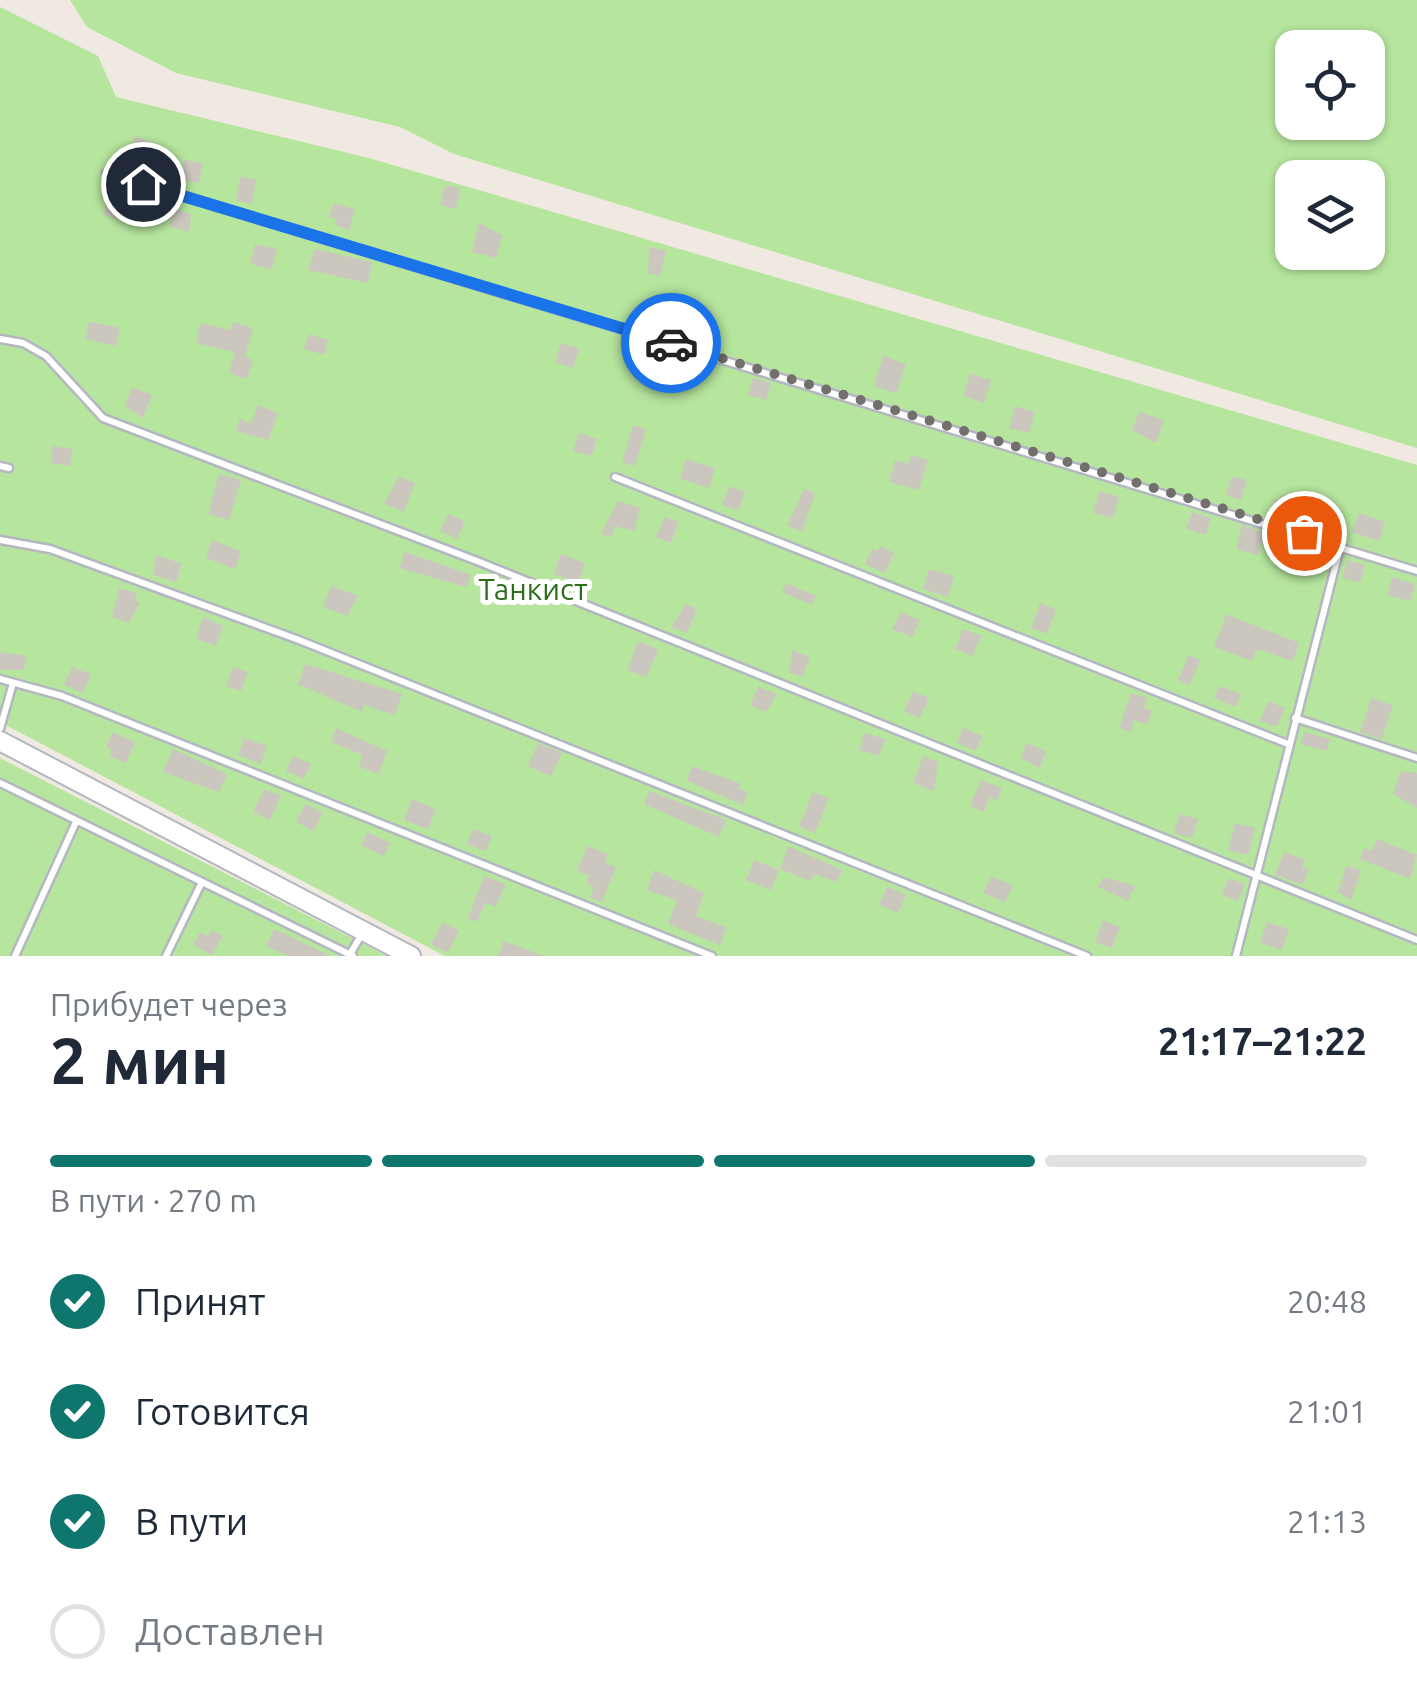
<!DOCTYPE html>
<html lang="ru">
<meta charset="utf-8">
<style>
:root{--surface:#fff;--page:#f2f2f3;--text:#1f2937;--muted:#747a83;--line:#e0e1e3;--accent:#0f766e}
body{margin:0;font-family:Ubuntu,sans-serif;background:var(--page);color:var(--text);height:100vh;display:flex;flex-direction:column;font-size:38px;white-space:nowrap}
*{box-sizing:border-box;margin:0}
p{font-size:32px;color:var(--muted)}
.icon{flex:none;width:55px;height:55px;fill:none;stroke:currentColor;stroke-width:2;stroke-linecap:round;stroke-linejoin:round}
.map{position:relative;height:956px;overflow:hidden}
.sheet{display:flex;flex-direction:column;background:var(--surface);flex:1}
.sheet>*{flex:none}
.fabs{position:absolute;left:1275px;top:30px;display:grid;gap:20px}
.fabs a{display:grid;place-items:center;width:110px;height:110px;border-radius:20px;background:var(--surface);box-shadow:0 2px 8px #0004;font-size:50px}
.pin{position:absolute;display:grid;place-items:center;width:85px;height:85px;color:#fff;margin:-42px;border:5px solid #fff;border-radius:50%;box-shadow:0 2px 10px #0007}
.courier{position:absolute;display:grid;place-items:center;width:100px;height:100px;margin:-50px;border:8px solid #1a73e8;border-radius:50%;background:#fff;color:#222;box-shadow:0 2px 12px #0007}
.summary em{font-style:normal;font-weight:600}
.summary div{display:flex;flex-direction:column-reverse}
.summary{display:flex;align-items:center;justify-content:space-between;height:170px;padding:0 50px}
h1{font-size:65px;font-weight:600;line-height:75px}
.bar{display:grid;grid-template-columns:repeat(4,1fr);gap:15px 10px;align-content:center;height:120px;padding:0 50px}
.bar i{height:12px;border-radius:8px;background:var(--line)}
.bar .active{background:var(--accent)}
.bar p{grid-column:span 4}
ol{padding:0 50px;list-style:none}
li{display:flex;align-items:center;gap:30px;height:110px}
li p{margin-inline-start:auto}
li .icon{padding:10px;border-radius:50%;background:var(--accent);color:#fff;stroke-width:4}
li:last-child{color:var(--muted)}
li i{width:55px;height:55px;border:5px solid var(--line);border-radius:50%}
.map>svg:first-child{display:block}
.green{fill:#b6e59e;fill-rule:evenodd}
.building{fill:#cbc7bf}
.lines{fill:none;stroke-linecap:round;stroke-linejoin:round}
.service-casing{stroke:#b4b7c1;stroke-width:11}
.tertiary-casing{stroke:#b4b7c1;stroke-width:22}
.service{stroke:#fff;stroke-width:6}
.tertiary{stroke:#fff;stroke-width:18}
.done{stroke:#726f6d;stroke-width:10;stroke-dasharray:0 18}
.route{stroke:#1a73e8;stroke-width:12}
.labels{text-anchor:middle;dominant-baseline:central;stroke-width:10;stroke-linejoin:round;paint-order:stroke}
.park-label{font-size:30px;fill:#2c6e1b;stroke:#fff}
</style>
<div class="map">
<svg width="1417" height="956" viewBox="0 0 1417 956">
<rect width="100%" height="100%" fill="#efe9e1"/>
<path class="green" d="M70,0H1417V448L454,154L400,127L176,73L87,27ZM1292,48H1368V122H1292ZM1292,178H1368V252H1292Z
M0,7L98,56L116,97L369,158L1417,465V956H445L0,722Z
M0,758L387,956H0Z"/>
<path class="building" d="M135,136L155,144L148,170L126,165Z
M184,160L203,163L199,183L181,180Z
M240,177L256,180L252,204L236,201Z
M445,185L461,188L456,209L440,205Z
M107,189L133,198L125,222L104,215Z
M334,203L355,209L349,230L335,225L337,219L329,217Z
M174,209L191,214L189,232L169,226Z
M479,223L502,235L496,258L472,252Z
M255,244L277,249L272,269L250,264Z
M649,247L666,251L660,276L648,273Z
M314,249L372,262L368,283L308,270Z
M686,304L705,310L700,328L681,323Z
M89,322L120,328L116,346L85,339Z
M233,322L253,328L245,357L253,360L247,379L229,373L235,352L196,343L200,323L231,330Z
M309,334L328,340L324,355L304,349Z
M561,343L579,348L573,368L555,362Z
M883,356L906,364L896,393L874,386Z
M970,374L991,380L984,403L963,396Z
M753,378L771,383L766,400L748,395Z
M132,387L152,395L143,418L125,406Z
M258,405L278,413L268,440L236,431L240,419L251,423Z
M1015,406L1035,412L1029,433L1009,428Z
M1139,412L1164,420L1156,443L1132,430Z
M633,425L646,429L635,466L622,462Z
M579,433L597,439L591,456L573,451Z
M53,446L73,449L70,466L51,463Z
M911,455L928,460L919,490L889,482L895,460L909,464Z
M686,459L715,468L709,488L680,479Z
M219,474L241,480L229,520L208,514Z
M399,476L415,483L404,512L384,504Z
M1232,476L1247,480L1241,500L1226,495Z
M729,486L745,492L738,511L722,505Z
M804,489L815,493L802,531L787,526Z
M1099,491L1119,497L1113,518L1093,513Z
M1281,496L1295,499L1290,517L1270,511L1274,499L1280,501Z
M618,501L640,508L634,531L615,526L611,537L601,534Z
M1192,512L1211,518L1206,535L1186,529Z
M1359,513L1385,522L1379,541L1352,532Z
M448,514L465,521L457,539L440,531Z
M664,517L679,522L671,543L656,537Z
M1242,525L1264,532L1258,555L1236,549Z
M212,540L241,551L235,569L206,558Z
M881,546L894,553L885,573L865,564L872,548L878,551Z
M405,552L471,575L466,587L399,568Z
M561,554L585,563L578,583L554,574Z
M156,555L182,564L176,582L153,575Z
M1348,560L1365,565L1360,583L1342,578Z
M929,569L954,576L948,597L923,589Z
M1392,577L1415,584L1410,601L1387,595Z
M786,583L816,596L812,605L782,592Z
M331,586L358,596L347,616L323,607Z
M119,588L137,593L135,601L140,602L129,623L112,617Z
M1040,603L1056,609L1047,634L1031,628Z
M686,604L697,609L687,633L672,627Z
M900,612L920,620L912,637L892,629Z
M1226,614L1299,643L1293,661L1257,649L1252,661L1214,647Z
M203,617L223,626L216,646L196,639Z
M963,629L981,635L973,656L955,649Z
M638,641L658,649L647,677L627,670Z
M792,650L810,657L802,677L789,672Z
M0,652L27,656L23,670H0Z
M1188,655L1200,660L1190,685L1178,680Z
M305,664L402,694L395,715L364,705L362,712L298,684Z
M72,667L91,674L83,693L64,685Z
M233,667L248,672L241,691L226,686Z
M1219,686L1241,694L1236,707L1214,698Z
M758,687L777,694L766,712L750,705Z
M913,691L929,698L920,718L904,711Z
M1131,693L1148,698L1144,708L1152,710L1147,725L1134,720L1131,732L1119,728Z
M1371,698L1393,705L1382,739L1360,732Z
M1268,701L1285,708L1277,727L1260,721Z
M336,728L387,751L379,774L359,767L363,755L331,742Z
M963,728L982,736L976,751L957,743Z
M112,732L135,742L126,763L109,756L112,750L106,747Z
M1304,732L1330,739L1327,751L1301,744Z
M864,733L885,739L879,756L859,750Z
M244,738L267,746L261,764L238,755Z
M538,743L562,753L551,776L528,766Z
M1026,743L1046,751L1040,768L1021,758Z
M173,749L227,774L219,792L163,772Z
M293,756L311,764L304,779L286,771Z
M923,756L938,762L934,791L913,783Z
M692,766L741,784L739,789L748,792L743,805L687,781Z
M1401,771L1417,773V808L1393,794Z
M981,780L1002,788L997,800L990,797L984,812L970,806Z
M264,789L281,796L270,820L253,812Z
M649,791L726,820L719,837L644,804Z
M813,792L829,798L815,833L799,826Z
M412,799L436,809L428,829L404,820Z
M305,804L323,812L314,831L296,822Z
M1180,814L1198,819L1192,838L1174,833Z
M1235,823L1255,828L1248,855L1228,850Z
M473,829L492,836L486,851L467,844Z
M367,832L390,843L384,856L361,845Z
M1377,839L1417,855L1410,879L1360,859L1364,848L1372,851Z
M587,846L608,854L605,863L616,867L602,902L590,898L594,887L586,883L589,876L577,871Z
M788,846L842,870L837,882L814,874L811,881L780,869Z
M1284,852L1305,860L1302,867L1309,870L1303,885L1275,875Z
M754,860L779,870L771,890L746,880Z
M1346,866L1361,870L1351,900L1338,892Z
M654,870L704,893L696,916L726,927L720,945L668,924L677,900L647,890Z
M484,876L505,884L496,907L485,903L477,922L468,918Z
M991,876L1013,886L1005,902L983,893Z
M1103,877L1135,886L1128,901L1098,887Z
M1229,878L1245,884L1238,901L1222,895Z
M887,887L906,895L898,913L879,905Z
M1103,920L1120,927L1112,948L1095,942Z
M442,922L459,931L448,953L431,944Z
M1267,922L1289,929L1282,950L1260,943Z
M274,929L331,956H288L266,946Z
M212,930L223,936L212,955L193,945L200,932L208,936Z
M503,941L541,955V956H498Z"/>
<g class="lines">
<g class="service-casing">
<path id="service" d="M106,173L1417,571
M0,339L23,343L46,356L103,418L477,561L1417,940
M0,466L9,468
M615,477L1288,744
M0,540L50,549L299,640L1087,956
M0,679L62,696L712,956
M1295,718L1417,758
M0,729L13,683
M0,783L353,956
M15,956L76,822
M166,956L201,884
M349,956L363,932
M1236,956L1341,544"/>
</g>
<g class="tertiary-casing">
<path id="tertiary" d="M0,741L411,956"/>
</g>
<use href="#service" class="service"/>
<use href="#tertiary" class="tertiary"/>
</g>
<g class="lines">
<path class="done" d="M671,343L1304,533"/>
<path class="route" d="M143,184L671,343"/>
</g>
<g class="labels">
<g class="park-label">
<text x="533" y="589">Танкист</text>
</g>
</g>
</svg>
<div class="fabs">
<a><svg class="icon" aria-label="locate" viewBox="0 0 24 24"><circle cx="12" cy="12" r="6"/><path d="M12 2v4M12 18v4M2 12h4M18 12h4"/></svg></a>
<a><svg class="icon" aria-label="layers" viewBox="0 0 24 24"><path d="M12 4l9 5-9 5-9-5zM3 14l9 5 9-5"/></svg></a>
</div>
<div class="pin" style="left:1304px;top:533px;background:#ea580c"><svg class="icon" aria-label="bag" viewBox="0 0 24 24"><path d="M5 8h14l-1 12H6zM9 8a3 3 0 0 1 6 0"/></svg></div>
<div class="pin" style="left:143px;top:184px;background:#1f2937"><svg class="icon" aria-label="home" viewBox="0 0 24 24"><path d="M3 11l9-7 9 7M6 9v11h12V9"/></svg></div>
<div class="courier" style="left:671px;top:343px"><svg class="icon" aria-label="car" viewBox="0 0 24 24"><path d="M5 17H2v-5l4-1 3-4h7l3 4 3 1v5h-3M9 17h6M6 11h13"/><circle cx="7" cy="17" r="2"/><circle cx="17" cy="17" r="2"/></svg></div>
</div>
<section class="sheet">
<div class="summary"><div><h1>2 мин</h1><p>Прибудет через</p></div><em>21:17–21:22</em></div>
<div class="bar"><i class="active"></i><i class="active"></i><i class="active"></i><i></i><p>В пути · 270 m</p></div>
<ol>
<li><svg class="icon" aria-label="check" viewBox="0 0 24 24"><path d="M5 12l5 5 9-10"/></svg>Принят<p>20:48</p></li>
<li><svg class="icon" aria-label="check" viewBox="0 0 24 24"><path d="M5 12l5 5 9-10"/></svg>Готовится<p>21:01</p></li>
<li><svg class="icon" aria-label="check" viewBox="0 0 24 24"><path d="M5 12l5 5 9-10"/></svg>В пути<p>21:13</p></li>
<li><i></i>Доставлен</li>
</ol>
</section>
